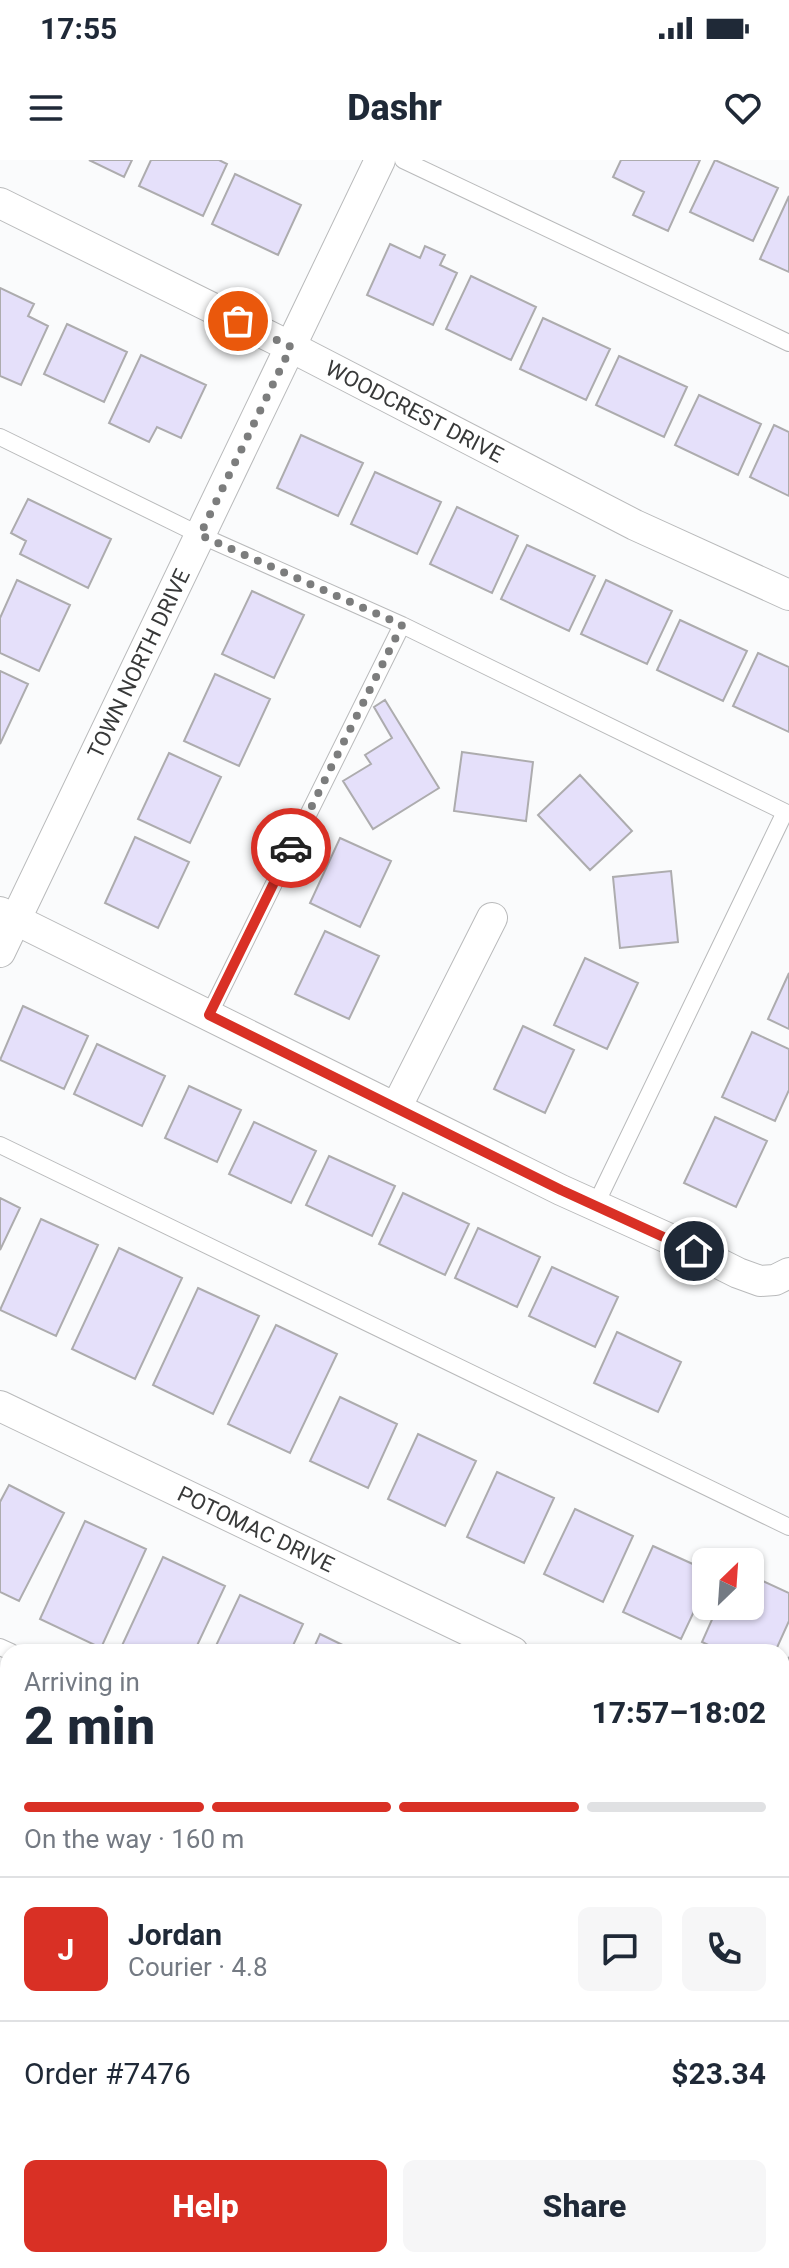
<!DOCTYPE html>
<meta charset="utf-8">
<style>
:root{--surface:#fff;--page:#f6f6f7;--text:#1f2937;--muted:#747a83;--line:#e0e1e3;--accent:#d93025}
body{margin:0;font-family:Roboto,sans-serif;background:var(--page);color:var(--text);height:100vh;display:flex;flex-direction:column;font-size:30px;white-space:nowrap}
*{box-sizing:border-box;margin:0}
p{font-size:26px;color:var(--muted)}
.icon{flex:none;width:44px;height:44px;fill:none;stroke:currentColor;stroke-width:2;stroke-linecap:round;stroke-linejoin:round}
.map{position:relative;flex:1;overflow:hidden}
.drawer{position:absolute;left:0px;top:1484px;width:790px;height:624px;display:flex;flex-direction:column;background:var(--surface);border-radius:24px 24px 0 0;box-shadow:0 2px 6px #0004}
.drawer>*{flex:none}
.needle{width:52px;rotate:25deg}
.controls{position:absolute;left:692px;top:1388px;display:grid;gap:16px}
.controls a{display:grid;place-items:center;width:72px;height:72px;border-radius:12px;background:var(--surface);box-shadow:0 2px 6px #0004;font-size:40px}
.pin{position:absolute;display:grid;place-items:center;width:68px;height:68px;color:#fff;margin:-34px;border:4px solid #fff;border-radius:50%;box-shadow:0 2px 8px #0007}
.courier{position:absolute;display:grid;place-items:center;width:80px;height:80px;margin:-40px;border:6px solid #d93025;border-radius:50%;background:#fff;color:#222;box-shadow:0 2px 10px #0007}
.overview em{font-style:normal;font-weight:800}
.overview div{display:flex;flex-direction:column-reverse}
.overview{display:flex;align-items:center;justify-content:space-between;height:136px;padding:0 24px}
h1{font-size:52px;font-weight:800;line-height:60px}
.bar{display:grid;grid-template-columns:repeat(4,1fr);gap:12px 8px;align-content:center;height:96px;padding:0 24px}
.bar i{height:10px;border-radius:6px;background:var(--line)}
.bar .current{background:var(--accent)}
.bar p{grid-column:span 4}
.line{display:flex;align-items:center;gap:20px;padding:0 24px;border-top:2px solid var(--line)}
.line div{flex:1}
.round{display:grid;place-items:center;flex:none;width:84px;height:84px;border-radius:12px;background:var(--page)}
.action{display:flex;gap:16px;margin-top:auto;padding:16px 24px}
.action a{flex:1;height:92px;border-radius:12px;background:var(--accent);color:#fff;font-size:32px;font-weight:800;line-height:92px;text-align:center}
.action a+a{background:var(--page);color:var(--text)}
.status{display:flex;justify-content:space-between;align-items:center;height:56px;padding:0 40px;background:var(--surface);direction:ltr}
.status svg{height:22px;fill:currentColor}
header{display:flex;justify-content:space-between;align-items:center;height:104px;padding:0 24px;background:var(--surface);font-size:36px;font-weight:800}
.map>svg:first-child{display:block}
.building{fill:#e5e0fa;stroke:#adacae;stroke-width:2}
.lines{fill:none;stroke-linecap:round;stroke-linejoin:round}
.service-casing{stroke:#b9babb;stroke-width:18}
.minor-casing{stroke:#b9babb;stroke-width:32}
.tertiary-casing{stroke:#b9babb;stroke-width:40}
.service{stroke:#fff;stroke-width:16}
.minor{stroke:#fff;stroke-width:30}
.tertiary{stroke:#fff;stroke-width:38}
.done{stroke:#7c7d7d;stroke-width:8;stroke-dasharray:0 14.4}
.route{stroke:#d93025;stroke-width:10}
.labels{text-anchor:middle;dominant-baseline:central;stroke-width:8;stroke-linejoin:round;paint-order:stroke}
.street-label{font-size:22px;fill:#383939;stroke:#fff}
</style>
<div class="status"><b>17:55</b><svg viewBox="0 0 49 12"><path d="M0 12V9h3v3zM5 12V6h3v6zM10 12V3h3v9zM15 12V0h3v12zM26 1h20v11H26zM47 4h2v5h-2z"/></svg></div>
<header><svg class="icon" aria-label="menu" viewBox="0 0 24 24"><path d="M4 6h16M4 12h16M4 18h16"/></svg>Dashr<svg class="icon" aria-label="heart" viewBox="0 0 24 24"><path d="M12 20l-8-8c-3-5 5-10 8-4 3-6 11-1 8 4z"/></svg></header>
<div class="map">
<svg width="789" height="2108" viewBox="0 0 789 2108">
<rect width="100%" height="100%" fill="#fafbfc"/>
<path class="building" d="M89,0H132L124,17Z
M151,0H219L227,4L203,56L139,26Z
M621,0H700L668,71L633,55L644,32L613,17Z
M715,0L778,28L753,81L690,52Z
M235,14L301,45L278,95L212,64Z
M789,36V112L760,99Z
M390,84L420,98L425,86L445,95L440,105L457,113L433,165L367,135Z
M471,116L536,147L511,200L446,169Z
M0,128L34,144L28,156L48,166L21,225L0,216Z
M543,158L610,189L586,240L520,209Z
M67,164L127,192L104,242L44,214Z
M141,195L206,225L181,278L157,267L149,282L109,263Z
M619,196L687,227L664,277L596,245Z
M699,235L761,264L738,315L675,285Z
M774,265L789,272V336L750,317Z
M301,275L363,303L338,356L277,328Z
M375,312L441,342L417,394L351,364Z
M28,339L111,379L88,428L20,394L26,381L11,373Z
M457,347L518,376L492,433L430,404Z
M527,385L595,416L569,471L501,439Z
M17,420L70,445L39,511L0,493V458Z
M606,420L672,451L647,504L581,474Z
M252,431L304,455L274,518L222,494Z
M680,460L747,491L723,541L657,510Z
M758,493L789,507V572L733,546Z
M0,511L28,524L0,584Z
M215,514L270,539L239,606L184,581Z
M385,540L439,628L373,669L343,621L371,604L365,595L392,578L374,547Z
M462,592L533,602L526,661L454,651Z
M169,593L221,617L190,683L138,659Z
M580,615L632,671L590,710L538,655Z
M135,677L189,702L158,768L105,743Z
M340,678L391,701L360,767L310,743Z
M671,711L678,782L620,788L613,717Z
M325,771L379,796L349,859L295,834Z
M585,798L638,823L607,889L554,865Z
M789,813V869L768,859Z
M23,846L88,876L64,929L0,900Z
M523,866L574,890L545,953L494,929Z
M752,872L789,889V930L775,961L722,937Z
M97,884L165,916L142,966L74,934Z
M189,926L241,950L217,1002L165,978Z
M715,957L767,981L736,1047L684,1023Z
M254,962L316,991L291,1043L229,1014Z
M329,996L395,1026L372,1076L306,1045Z
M403,1033L469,1064L445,1115L379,1084Z
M0,1038L20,1048L0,1090Z
M41,1059L98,1085L56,1176L0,1150Z
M478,1068L540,1097L517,1147L455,1118Z
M119,1088L182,1118L135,1219L72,1189Z
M552,1107L618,1137L595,1187L529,1156Z
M198,1128L259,1156L213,1254L153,1225Z
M276,1165L337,1194L290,1293L228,1264Z
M617,1172L681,1202L658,1252L594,1223Z
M340,1237L397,1264L368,1328L310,1301Z
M418,1274L476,1301L445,1366L388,1339Z
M497,1312L554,1338L524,1403L467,1377Z
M9,1325L64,1353L19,1441L0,1432V1342Z
M575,1349L633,1376L603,1442L544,1414Z
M85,1361L146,1389L101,1488L40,1459Z
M653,1386L706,1410V1426L681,1479L623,1452Z
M163,1397L225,1426L194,1492H119Z
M750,1415L789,1433V1461L775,1492H723L702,1482L718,1446H750Z
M240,1435L303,1464L290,1492H213Z
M320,1474L357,1492H312Z
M789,1497V1529L782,1526V1512Z
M0,1716L8,1720V1785L0,1781Z
M156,2100H213L209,2108H152Z
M379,2100H432L429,2108H375Z
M622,2100H652L669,2108H619Z"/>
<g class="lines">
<g class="service-casing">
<path id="service" d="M403,0L789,183
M0,277L200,375L402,465L785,652
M209,855L402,465
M0,985L789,1367
M595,1046L785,652L789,654
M0,1487L11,1492
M782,1850L789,1854
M58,2108L62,2100
M534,2108L538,2100"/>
</g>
<g class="minor-casing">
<g id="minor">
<path id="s1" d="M0,43L291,187L635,365L789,435"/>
<path d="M0,752L561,1030L672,1080L738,1113L760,1121L775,1120L789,1113"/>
<path id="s2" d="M0,792L380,0"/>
<path d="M396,948L492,758"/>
<path id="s3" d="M0,1246L513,1492"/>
<path d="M782,1621L789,1624"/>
<path d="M782,1904L789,1890"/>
<path d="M782,2084L789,2069"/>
<path d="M294,2108L298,2100"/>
</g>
</g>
<g class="tertiary-casing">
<path id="tertiary" d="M0,1597L8,1601
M782,1952L789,1955"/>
</g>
<use href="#service" class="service"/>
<use href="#minor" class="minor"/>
<use href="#tertiary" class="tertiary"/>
</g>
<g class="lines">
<path class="done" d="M238,161L291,187L200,375L402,465L291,688"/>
<path class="route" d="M291,688L209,855L561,1030L694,1091"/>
</g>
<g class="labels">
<g class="street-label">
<text stroke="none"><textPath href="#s1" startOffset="464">WOODCREST DRIVE</textPath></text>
<text stroke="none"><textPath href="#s2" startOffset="320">TOWN NORTH DRIVE</textPath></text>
<text stroke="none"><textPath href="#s3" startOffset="284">POTOMAC DRIVE</textPath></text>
</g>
</g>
</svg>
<div class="controls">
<a><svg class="needle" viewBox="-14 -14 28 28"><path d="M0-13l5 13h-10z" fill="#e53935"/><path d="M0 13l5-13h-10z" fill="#747a83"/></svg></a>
</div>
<div class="pin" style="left:238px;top:161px;background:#ea580c"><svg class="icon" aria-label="bag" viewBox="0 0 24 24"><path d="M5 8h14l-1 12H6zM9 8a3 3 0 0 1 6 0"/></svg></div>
<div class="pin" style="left:694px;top:1091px;background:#1f2937"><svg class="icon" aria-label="home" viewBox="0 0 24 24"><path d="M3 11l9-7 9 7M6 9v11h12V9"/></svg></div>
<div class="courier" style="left:291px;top:688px"><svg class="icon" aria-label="car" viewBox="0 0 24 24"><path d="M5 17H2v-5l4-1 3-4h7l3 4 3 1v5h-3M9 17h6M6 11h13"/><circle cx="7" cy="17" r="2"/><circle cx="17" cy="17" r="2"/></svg></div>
<section class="drawer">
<div class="overview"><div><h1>2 min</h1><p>Arriving in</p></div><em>17:57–18:02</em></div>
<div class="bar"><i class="current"></i><i class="current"></i><i class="current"></i><i></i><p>On the way · 160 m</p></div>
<div class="line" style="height:144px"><b class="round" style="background:var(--accent);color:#fff">J</b><div><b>Jordan</b><p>Courier · 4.8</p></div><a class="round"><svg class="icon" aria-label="chat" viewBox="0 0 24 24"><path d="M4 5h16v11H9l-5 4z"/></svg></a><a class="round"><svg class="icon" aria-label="phone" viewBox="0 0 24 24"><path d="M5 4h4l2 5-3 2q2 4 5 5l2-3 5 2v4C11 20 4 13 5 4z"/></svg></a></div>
<div class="line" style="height:104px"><div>Order #7476</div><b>$23.34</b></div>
<div class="action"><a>Help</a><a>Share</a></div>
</section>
</div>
